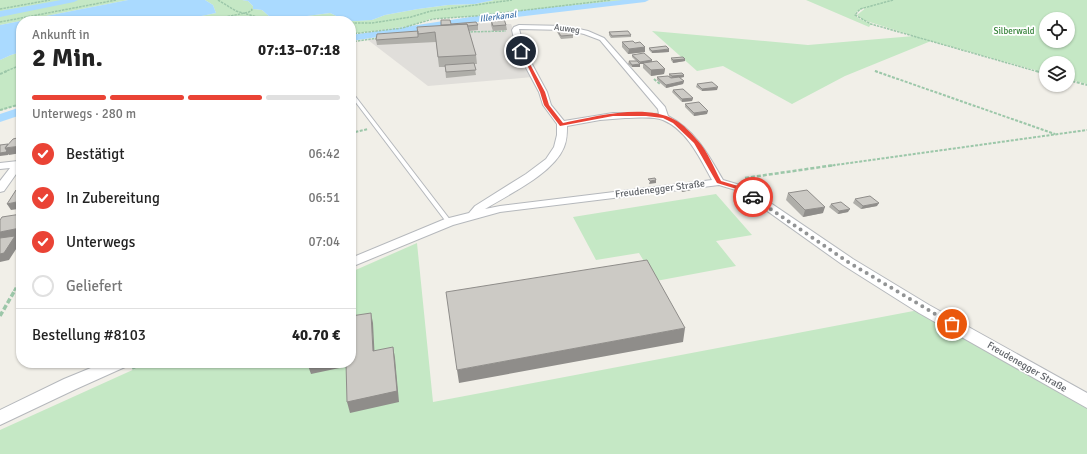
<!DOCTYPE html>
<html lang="de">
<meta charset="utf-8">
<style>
:root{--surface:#fff;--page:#f2f2f2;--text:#222;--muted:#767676;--line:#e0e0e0;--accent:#ea4335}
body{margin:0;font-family:Signika,sans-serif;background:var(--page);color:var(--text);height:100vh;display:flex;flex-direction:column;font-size:15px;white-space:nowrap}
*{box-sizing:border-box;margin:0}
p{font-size:13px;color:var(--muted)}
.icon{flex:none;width:22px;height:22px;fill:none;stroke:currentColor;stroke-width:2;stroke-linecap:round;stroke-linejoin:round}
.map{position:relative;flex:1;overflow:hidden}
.panel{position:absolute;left:16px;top:16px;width:340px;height:352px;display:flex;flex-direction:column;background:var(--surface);border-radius:16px;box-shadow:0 1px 3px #0004}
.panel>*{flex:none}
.fabs{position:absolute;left:1039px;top:12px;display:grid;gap:8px}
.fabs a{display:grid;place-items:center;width:36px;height:36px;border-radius:50%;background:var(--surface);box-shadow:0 1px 3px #0004;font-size:20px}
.pin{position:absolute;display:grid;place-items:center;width:34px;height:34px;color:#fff;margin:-17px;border:2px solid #fff;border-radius:50%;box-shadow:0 1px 4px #0007}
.courier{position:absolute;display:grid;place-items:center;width:40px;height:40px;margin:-20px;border:3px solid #ea4335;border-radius:50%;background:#fff;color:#222;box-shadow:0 1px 5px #0007}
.overview em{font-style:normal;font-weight:800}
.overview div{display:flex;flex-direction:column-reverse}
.overview{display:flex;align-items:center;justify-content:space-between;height:68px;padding:0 16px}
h1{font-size:26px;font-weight:800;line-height:30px}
.bar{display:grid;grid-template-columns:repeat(4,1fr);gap:6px 4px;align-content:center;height:48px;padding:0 16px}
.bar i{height:5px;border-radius:3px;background:var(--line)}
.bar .selected{background:var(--accent)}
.bar p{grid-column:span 4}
.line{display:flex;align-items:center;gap:10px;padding:0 16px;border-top:1px solid var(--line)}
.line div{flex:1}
ol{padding:0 16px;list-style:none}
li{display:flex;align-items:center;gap:12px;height:44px}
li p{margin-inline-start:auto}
li .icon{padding:4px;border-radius:50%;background:var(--accent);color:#fff;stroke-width:4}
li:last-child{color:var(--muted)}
li i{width:22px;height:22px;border:2px solid var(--line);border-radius:50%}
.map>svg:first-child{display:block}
.industrial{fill:#e0deda}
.green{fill:#c5e8c5;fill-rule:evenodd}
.water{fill:#aadaff}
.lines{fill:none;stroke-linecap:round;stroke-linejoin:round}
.canal{fill:#aadaff;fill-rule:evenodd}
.service-casing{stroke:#b5b8bc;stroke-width:2}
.minor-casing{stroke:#b5b8bc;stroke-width:2}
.path-far3{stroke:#9cc7a9;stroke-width:1.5;stroke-dasharray:2.5 1;stroke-linecap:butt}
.path-far2{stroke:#9cc7a9;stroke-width:2;stroke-dasharray:3 1.5;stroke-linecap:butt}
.path-far1{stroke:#9cc7a9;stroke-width:2.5;stroke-dasharray:4 2;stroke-linecap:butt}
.path{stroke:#9cc7a9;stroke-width:3.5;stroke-dasharray:5 2.5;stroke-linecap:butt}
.service{fill:#fff;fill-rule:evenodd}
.minor{fill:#fff;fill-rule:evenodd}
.wall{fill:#afaea9}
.shaded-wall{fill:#8f8d8a}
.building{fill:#cccac5;stroke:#8f8d8a}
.route{fill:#ea4335}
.done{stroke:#929495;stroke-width:4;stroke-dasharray:0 7.2}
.labels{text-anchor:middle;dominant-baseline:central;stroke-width:3.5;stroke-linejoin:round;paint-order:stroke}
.far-water-label{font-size:9px;font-style:italic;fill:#4174aa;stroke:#fff}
.far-street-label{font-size:9px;fill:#5f6368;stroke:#fff}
.far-park-label{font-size:9px;fill:#348238;stroke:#fff}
.street-label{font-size:10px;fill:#5f6368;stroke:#fff}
</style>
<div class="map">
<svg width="1087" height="454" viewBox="0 0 1087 454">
<rect width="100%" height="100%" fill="#f1efe8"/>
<path class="industrial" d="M444,22L511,24L533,77L428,86L368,40Z"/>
<path class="green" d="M0,0H128L0,25Z
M205,0H242L248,1L253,6V9L262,10L270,17L296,21L307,16L330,13L347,21L372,20L385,15L418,9L448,5L475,4L494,0H635L561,9L500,12L475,16L430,19L409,26L351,34V21H177L216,13L213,5Z
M806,0H1087V84L1068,79V63H1046V73L931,41L845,76L792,104L723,66L697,71L652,31L808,45L914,36L863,20L857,15L867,7L856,12L855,14L858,18L871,24L869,27ZM1046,19H1068V41H1046Z
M21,52V104L0,111V60L11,55Z
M716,194L752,235L716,241L736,266L656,281L639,253L596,260L573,217Z
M417,243L433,402L924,309L1087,403V454H0V430L148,363H351V272Z"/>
<path class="water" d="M128,0H205L213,5L216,13L177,21H21V52L11,55L0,60V25Z
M242,0H494L475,4L448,5L418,9L385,15L372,20L357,21H347L330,13L307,16L306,21H296L270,17L262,10L253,9V6L248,1Z"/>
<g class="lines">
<path class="canal" d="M61,0H78L74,2L0,17V11Z
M623,0H649L645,2L490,20L351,41V35L490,14Z
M21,107V115L0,122V114Z"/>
<g class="service-casing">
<path id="service" d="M351,92H352L451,221L452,222L451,223H447L351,96Z"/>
</g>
<g class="minor-casing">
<path id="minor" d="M519,25L566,26L588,31L604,38L665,107L668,116C695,130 708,154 723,180L747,187L853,259L929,305L1087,393V408L919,313L843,265L739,191L719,185L500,212L453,225L351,267V258L445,219L469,213L475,206L526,174L546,159L554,147L557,135V124L543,105L539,92L517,51L512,30L514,27ZM519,29L566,30L584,34L600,40L658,109L659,114L613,113L564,121L551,105L547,92L525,51ZM625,118C637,118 652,116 663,120C687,130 700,158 712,180L500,206L485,209C509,194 553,174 564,147C567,140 567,133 567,126L600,120Z
M18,161L21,162V167L4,191L0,192V181L10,168L0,169V163Z
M103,363H127L125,367L76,389L0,425V410L64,379Z"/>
</g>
<path class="path-far3" d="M218,0L236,11L271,21
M893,0L860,9L855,15L871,24L1039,72
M0,9L50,0
M207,21L249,12L252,10L251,8
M0,22L116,0
M351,23H372L411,17L431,11L512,0
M467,32L506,31
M351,34L402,28L433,19L475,16L611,0
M351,42L378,38
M875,71L878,72
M4,72L21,65"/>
<path class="path-far2" d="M875,71L1055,134
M1036,71L1046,74
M0,74L7,71
M654,79L660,84
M1068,80L1087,85
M0,110L21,104
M351,133L368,129
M828,166L1087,130"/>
<path class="path-far1" d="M745,178L835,165
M14,291L21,278"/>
<path class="path" d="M0,316L15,290
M132,368L145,363"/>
<use href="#service" class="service"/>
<use href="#minor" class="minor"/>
</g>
<path class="wall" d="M491,20L506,25L507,30L493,31L491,25Z
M451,24L478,25V30L469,31L476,55L477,64H474L476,75L446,78L445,67H439L436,42L377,45L376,40Z
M557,30L573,35V38L561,39L557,32Z
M609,32L631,35V37L611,38L609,35Z
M622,42L635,43L645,47V52L628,54L622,47Z
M649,48L669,52L652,53L649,50Z
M632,55L652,60V62L665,69L664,74L651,76L643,68V64H640V67H632L628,64L629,61H636L632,57Z
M671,58L685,59V61L673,63L671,60Z
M669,74L684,75V77L680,78L684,81L683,84L666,88L657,80V77H669Z
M697,84L717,90L702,91L696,87Z
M673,90L693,98L692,101L682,102L672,92Z
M685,104L707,114L694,116L685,107Z
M681,186L691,190L682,192L681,190Z
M788,193L823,213L803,217L786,200Z
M855,199L877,206L861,209L853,203Z
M831,204L848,212L838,214L829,207Z"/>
<path class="shaded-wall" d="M645,47V52L628,54L629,49Z
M669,49V52L652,53V51Z
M685,59V61L673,63V60Z
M652,60V63H643V64H640V67H632V65L640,64V62Z
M665,69L664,74L651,76V70Z
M684,75V77L671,79L672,76Z
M684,81L683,84L666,88V85Z
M718,87L717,90L702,91V89Z
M693,98L692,101L682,102V99Z
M708,111L707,114L694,116V113Z
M21,146V153L9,155V154L8,155L0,156V153L5,148Z
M656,180V183L649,184L650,181Z
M691,187V190L682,192L683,188Z
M21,201V213L18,209L11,210L7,204Z
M879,203L877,206L861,209L863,206Z
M825,207L823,213L803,217L805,210Z
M850,209L848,212L838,214L839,211Z
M21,227V236L16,237L20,243L9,260L0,262V232Z
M371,313L373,323L375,362L373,351Z
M685,328L683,342L459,383L457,370Z
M393,347L395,358L399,402L350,413L347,402Z
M307,363H348L349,366L311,374Z"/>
<path class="building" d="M504,19L506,25L493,26L491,20Z
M441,20H450L451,24L476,22L478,25L468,26L467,24L441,25Z
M467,24L476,55L438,57L435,32L418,34L417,27Z
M569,29L573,35L561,36L557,30Z
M418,31V37L376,40L377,34Z
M628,31L631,35L612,36L609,32Z
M633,41L635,43L640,42L645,47L629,49L622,42Z
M666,46L669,49L652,51L649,48Z
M644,53L652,60L640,62L632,55Z
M683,57L685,59L673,60L671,58Z
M629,61H637L640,64L632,65Z
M657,61L665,69L651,70L643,63Z
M474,63L476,70L446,72L445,65Z
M682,73L684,75L672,76L669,74Z
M668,76L671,78L679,77L684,81L666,85L657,77Z
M712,82L718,87L702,89L697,84Z
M683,89L693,98L682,99L673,90Z
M699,102L708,111L694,113L685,104Z
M21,137V146L5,148L13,139Z
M8,144L5,148L7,151L6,152L0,153V145Z
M655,178L656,180L650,181L648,179Z
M690,185L691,187L683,188L681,186Z
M21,189V201L7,204L16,190Z
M807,190L825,207L805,210L788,193Z
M870,196L879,203L863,206L855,199Z
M21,202V207L17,208Z
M841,202L850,209L839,211L831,204Z
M21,214V227L20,228L0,232V220L2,217Z
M15,236L4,253L0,254V238Z
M647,260L685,328L457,370L446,292Z
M371,313L373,351L393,347L397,391L347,402L346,363H351V316Z"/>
<path class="route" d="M520,50L523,51L545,92L549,105L563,123C595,117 644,103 675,120C683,124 692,134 698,141C708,152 714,168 721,181L745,188L756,197L751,198L740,190L717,183L694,143L673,123L663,118L646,116H613L560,126L544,105L540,92Z"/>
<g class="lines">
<path class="done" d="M753,197L848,262L952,324"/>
</g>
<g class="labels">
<g class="far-water-label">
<text transform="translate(498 17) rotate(-7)">Illerkanal</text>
</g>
<g class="far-street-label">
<text transform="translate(567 29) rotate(8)">Auweg</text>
</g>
<g class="far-park-label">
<text x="1014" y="31">Silberwald</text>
</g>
<g class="street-label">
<text transform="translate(660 189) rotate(-7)">Freudenegger Straße</text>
<text transform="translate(1027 367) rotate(30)">Freudenegger Straße</text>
</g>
</g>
</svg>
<div class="fabs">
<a><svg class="icon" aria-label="locate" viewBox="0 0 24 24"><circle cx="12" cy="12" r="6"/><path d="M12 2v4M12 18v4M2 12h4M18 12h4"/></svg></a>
<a><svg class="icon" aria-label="layers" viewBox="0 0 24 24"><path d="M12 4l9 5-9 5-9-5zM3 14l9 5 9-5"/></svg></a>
</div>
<div class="pin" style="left:952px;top:324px;background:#ea580c"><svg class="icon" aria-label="bag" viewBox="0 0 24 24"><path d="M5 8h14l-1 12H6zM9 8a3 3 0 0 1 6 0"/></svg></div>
<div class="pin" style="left:521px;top:51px;background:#1f2937"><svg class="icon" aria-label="home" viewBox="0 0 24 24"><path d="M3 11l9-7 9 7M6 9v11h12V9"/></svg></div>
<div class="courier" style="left:753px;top:197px"><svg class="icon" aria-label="car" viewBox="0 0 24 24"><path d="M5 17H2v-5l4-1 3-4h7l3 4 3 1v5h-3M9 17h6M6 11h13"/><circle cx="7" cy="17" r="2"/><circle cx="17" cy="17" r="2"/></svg></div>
<section class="panel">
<div class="overview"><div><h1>2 Min.</h1><p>Ankunft in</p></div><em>07:13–07:18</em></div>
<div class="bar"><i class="selected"></i><i class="selected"></i><i class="selected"></i><i></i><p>Unterwegs · 280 m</p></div>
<ol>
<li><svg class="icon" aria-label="check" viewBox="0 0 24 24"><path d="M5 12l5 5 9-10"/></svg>Bestätigt<p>06:42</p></li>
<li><svg class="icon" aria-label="check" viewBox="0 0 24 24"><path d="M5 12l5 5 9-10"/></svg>In Zubereitung<p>06:51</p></li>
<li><svg class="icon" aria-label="check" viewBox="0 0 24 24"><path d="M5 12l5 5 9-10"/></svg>Unterwegs<p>07:04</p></li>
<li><i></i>Geliefert</li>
</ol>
<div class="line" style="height:52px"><div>Bestellung #8103</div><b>40.70 €</b></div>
</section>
</div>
